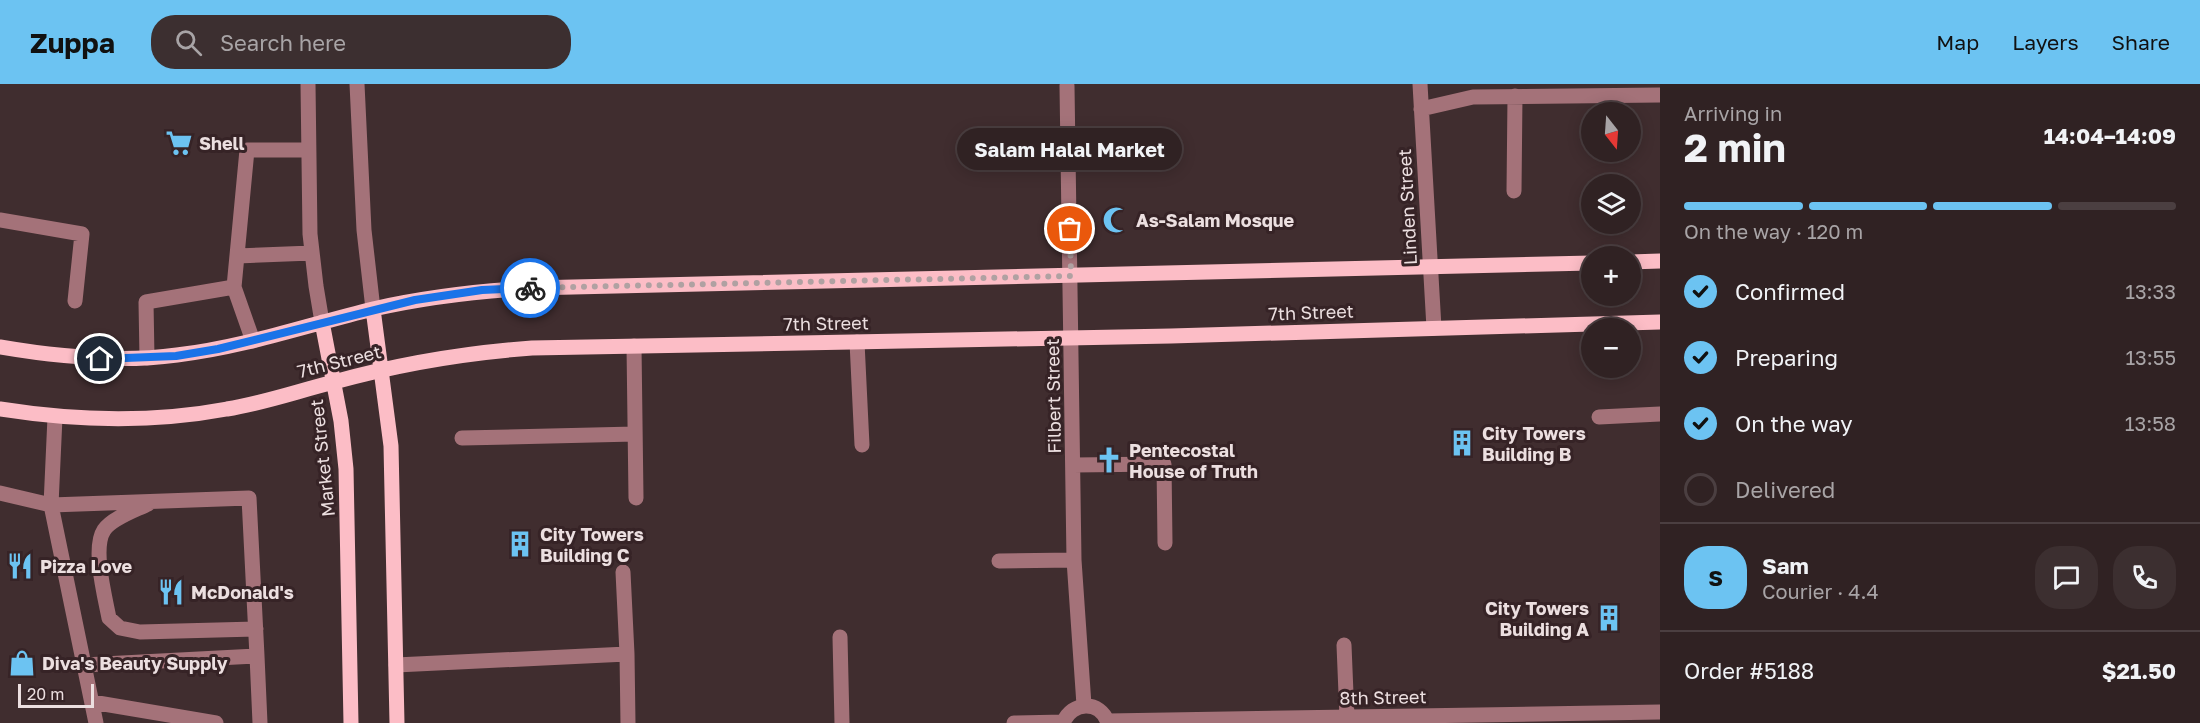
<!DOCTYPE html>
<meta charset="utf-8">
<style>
:root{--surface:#302223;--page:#3c2f30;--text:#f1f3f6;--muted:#a8a4a6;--line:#4b3f41;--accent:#6cc3f2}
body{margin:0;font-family:"Golos Text",sans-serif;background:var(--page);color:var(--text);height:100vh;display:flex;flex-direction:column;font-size:22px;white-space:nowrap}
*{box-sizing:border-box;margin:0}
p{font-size:20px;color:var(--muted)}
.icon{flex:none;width:33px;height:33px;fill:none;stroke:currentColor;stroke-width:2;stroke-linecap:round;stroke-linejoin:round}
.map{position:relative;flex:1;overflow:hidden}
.drawer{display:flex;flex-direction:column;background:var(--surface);width:540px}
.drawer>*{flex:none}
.needle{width:39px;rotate:163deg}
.fabs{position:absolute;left:1581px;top:18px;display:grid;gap:12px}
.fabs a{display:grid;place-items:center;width:60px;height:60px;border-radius:50%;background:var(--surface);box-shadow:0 3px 15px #0003,0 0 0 2px var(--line);font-size:30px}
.scale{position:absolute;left:18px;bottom:15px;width:76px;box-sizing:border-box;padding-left:6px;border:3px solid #ecdfe0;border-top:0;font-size:16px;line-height:21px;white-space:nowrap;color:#ecdfe0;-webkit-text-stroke:4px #362326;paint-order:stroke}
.pin{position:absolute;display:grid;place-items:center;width:51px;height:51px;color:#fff;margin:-26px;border:3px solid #fff;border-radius:50%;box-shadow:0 2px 6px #0007}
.courier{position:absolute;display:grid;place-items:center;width:60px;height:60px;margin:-30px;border:4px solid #1a73e8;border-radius:50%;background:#fff;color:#222;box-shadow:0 2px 8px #0007}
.bubble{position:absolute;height:42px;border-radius:21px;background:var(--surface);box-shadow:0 3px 15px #0003,0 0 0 2px var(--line);font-size:20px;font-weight:700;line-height:42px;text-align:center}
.headline em{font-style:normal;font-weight:700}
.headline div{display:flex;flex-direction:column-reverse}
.headline{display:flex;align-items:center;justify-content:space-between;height:102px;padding:0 24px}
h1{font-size:39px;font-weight:700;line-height:45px}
.bar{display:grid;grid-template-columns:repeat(4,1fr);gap:9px 6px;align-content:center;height:72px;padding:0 24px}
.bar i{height:8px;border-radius:4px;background:var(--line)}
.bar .on{background:var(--accent)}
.bar p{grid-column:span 4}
.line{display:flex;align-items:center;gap:15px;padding:0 24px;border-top:2px solid var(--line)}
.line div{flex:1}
.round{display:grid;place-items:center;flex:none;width:63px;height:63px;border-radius:24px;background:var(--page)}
ol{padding:0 24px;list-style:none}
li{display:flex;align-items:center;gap:18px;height:66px}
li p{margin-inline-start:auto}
li .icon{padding:6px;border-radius:50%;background:var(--accent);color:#111;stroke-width:4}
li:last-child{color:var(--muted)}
li i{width:33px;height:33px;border:3px solid var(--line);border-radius:50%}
header{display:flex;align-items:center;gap:36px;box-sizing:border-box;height:84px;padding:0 30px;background:var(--accent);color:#111}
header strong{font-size:28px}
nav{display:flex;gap:33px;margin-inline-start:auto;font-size:21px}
.search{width:420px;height:54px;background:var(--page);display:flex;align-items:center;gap:15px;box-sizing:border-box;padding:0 21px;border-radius:24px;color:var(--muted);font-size:22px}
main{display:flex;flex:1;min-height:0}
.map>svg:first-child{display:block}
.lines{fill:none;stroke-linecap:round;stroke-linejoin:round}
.minor{stroke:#a47279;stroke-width:15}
.major{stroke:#fcbdc6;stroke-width:15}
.done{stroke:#b0a1a2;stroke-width:6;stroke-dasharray:0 10.8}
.route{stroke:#1a73e8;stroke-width:8}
.labels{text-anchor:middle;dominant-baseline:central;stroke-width:6;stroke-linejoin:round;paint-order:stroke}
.poi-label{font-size:18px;font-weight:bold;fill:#ecdfe0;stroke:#362326;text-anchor:start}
.street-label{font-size:18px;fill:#ecdfe0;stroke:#362326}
</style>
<header>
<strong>Zuppa</strong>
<div class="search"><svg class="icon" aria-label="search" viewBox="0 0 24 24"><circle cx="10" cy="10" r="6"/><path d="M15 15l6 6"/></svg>Search here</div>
<nav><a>Map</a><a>Layers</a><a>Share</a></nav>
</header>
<main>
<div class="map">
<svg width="1660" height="639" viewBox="0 0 1660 639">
<rect width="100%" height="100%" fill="#402d2f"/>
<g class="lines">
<path class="minor" d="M308,0L310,150L316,202L322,238
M357,0L364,146L373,225
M1420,0L1434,244
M1067,2L1074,476L1084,621
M1421,25L1473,13L1660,11
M1514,107L1515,12
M0,136L82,150L75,217
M237,172L312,169
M234,203L253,257
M857,258L862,361
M634,262L636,414
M147,274L146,218L234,203L247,66H308
M55,333L51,421L96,639
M1599,333L1660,330
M462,354L635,350
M1073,381L1164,380L1165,459
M0,409L51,421L249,414L257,572
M148,420C136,426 112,434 104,446C92,464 105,513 109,534L120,544L140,548L256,545
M999,477L1074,476
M623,488L627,570
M840,553L842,639
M1344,561L1347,634
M84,581L257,572L260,639
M396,581L627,570L628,639
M92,618L216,639
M1108,637L1660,628
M1014,639L1064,638
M1063,639C1072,617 1100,616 1108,639"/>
<path class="major" d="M1630,178L1660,177
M373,225L391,362L397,639
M322,238L341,337L346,385L351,639
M0,263C58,273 119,279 177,271C244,263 308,241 373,225C426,213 478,207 531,204L1592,179
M0,325C76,337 152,339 227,325C264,319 298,307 334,298C399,280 464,269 532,264L1171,252L1660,238"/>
</g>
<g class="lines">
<path class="done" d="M530,204L1071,192L1070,145"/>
<path class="route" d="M100,275L176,272L218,265L415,216L482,206L530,204"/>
</g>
<defs>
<g id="supermarket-bare" transform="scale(2.07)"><path d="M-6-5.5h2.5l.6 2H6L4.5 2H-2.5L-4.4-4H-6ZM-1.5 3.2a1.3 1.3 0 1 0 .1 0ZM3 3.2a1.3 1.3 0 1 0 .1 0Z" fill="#6cc3f2" stroke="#362326" stroke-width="2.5" paint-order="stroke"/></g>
<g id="mosque-bare" transform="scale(2.07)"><path d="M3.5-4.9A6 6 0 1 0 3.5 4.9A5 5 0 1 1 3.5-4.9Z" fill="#6cc3f2" stroke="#362326" stroke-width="2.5" paint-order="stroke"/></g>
<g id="building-bare" transform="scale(2.07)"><path d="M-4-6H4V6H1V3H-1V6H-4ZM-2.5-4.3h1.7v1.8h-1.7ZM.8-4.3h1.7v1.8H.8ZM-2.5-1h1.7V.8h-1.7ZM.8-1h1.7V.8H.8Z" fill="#6cc3f2" stroke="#362326" stroke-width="2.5" paint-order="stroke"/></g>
<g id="church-bare" transform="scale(2.07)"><path d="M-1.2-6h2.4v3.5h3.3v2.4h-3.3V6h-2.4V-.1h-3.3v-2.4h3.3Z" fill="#6cc3f2" stroke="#362326" stroke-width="2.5" paint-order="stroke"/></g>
<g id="restaurant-bare" transform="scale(2.07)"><path d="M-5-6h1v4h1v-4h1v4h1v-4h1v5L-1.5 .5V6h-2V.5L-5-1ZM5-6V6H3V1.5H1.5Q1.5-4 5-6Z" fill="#6cc3f2" stroke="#362326" stroke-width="2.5" paint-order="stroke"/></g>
<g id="shop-bare" transform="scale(2.07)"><path d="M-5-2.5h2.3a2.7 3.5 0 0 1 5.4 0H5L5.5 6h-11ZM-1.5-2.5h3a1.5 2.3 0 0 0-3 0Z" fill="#6cc3f2" stroke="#362326" stroke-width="2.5" paint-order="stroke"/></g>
</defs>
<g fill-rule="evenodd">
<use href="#supermarket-bare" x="179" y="59"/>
<use href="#mosque-bare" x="1116" y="136"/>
<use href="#building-bare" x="1462" y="359"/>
<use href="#church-bare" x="1109" y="376"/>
<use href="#building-bare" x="520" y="460"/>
<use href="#restaurant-bare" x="20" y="482"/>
<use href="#restaurant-bare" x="171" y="508"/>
<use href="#building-bare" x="1609" y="534"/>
<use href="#shop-bare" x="22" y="579"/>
</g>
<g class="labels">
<g class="poi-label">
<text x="199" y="59">Shell</text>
<text x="1136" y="136">As-Salam Mosque</text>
<text x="1482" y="349">City Towers<tspan x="1482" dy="21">Building B</tspan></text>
<text x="1129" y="366">Pentecostal<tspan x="1129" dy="21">House of Truth</tspan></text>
<text x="540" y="450">City Towers<tspan x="540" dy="21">Building C</tspan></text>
<text x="40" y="482">Pizza Love</text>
<text x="191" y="508">McDonald's</text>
<text x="1589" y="524" text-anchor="end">City Towers<tspan x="1589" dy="21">Building A</tspan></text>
<text x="42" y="579">Diva's Beauty Supply</text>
</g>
<g class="street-label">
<text transform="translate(1407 123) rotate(-93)">Linden Street</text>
<text transform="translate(1311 228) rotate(-2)">7th Street</text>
<text transform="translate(826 239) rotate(-1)">7th Street</text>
<text transform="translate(339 277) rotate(-14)">7th Street</text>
<text transform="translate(1053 312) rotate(-91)">Filbert Street</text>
<text transform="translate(322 374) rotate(-96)">Market Street</text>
<text transform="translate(1383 613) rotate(-1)">8th Street</text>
</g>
</g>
</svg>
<div class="fabs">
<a><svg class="needle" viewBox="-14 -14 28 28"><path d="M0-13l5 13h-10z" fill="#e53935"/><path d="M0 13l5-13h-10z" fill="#a8a4a6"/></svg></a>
<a><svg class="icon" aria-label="layers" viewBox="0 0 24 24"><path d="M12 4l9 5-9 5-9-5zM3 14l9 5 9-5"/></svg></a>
<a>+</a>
<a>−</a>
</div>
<div class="scale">20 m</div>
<div class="pin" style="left:1070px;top:145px;background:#ea580c"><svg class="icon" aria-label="bag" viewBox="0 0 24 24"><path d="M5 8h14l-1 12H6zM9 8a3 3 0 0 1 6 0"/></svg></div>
<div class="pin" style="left:100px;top:275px;background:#1f2937"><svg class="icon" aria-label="home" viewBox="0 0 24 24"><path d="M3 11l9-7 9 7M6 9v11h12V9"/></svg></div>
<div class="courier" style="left:530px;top:204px"><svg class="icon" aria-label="bike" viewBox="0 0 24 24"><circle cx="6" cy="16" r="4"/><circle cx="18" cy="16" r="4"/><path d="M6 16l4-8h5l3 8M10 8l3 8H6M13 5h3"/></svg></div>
<div class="bubble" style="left:957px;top:44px;width:225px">Salam Halal Market</div>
</div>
<section class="drawer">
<div class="headline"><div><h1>2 min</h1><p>Arriving in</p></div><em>14:04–14:09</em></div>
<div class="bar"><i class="on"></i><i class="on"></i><i class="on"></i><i></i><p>On the way · 120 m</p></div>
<ol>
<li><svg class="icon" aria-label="check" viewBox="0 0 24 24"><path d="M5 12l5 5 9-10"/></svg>Confirmed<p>13:33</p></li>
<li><svg class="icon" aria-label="check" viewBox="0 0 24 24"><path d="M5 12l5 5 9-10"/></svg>Preparing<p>13:55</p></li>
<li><svg class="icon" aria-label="check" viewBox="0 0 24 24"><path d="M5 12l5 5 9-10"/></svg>On the way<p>13:58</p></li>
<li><i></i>Delivered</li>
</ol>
<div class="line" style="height:108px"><b class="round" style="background:var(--accent);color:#111">S</b><div><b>Sam</b><p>Courier · 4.4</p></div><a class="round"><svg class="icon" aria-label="chat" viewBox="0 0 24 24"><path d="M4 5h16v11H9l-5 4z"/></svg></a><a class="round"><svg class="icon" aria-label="phone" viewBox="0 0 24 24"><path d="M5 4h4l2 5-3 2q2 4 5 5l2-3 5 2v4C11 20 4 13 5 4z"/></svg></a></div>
<div class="line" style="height:78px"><div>Order #5188</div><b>$21.50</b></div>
</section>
</main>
